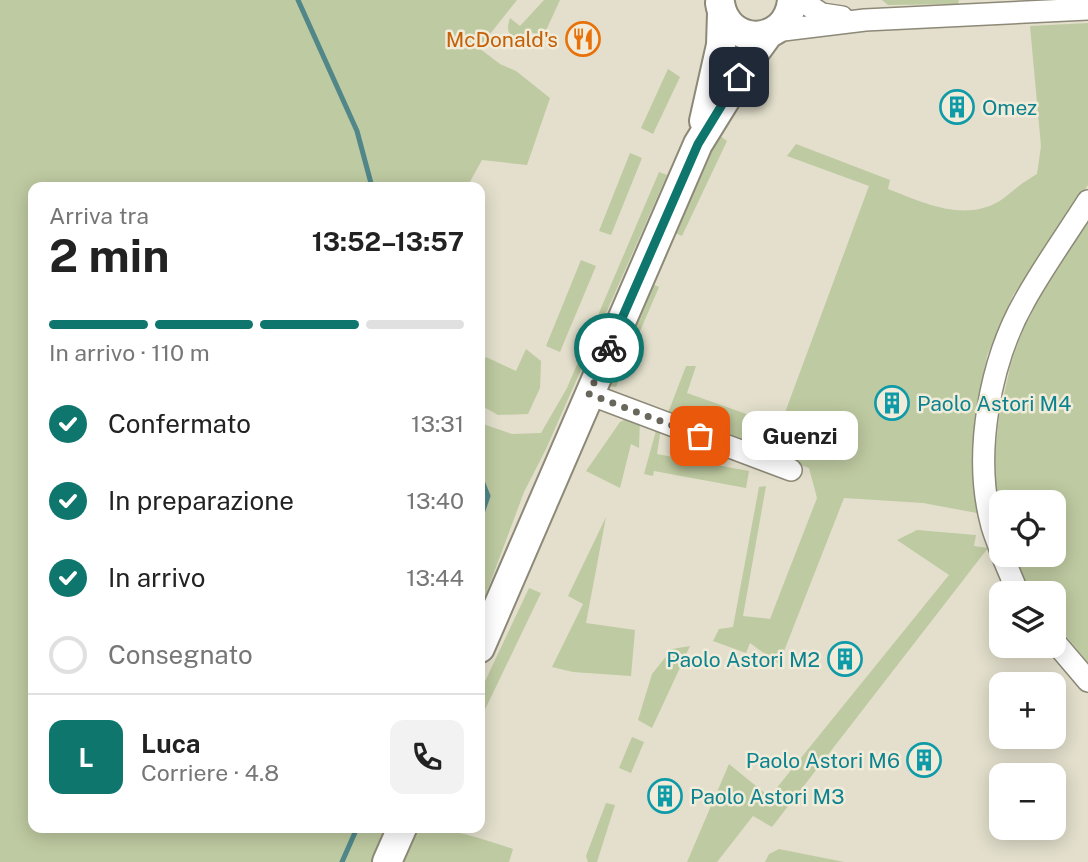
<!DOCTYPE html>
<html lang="it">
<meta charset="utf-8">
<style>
:root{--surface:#fff;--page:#f2f2f2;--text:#222;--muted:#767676;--line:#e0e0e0;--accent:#0f766e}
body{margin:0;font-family:"Public Sans",sans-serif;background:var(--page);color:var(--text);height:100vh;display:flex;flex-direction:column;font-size:26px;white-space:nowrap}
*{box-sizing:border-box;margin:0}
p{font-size:23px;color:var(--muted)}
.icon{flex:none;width:38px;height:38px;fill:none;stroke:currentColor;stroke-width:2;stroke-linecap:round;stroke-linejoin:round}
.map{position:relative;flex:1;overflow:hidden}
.sheet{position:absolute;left:28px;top:182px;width:457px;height:651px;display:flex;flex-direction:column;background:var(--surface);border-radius:14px;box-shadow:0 4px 18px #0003}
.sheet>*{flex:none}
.fabs{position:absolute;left:989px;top:490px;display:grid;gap:14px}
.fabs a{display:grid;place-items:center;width:77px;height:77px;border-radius:14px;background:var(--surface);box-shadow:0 4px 18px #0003;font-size:35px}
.pin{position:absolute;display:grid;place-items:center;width:60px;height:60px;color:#fff;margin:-30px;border-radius:14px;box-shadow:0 4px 10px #0006}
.courier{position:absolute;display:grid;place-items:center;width:70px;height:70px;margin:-35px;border:5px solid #0f766e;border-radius:50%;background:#fff;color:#222;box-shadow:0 2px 9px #0007}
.bubble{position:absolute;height:49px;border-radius:14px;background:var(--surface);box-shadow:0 4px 18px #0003;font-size:23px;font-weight:700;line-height:49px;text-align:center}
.headline em{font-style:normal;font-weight:700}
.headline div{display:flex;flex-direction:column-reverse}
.headline{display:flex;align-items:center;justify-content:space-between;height:119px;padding:0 21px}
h1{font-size:46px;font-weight:700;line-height:52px}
.bar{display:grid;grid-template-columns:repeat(4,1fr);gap:10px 7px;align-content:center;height:84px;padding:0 21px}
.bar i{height:9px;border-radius:5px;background:var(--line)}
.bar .current{background:var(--accent)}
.bar p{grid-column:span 4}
.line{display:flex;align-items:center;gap:18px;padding:0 21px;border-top:2px solid var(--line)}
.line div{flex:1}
.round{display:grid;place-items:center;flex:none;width:74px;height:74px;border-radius:14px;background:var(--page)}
ol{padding:0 21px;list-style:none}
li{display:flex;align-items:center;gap:21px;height:77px}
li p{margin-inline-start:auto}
li .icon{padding:7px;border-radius:50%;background:var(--accent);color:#fff;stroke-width:4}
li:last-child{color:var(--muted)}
li i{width:38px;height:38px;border:4px solid var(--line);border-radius:50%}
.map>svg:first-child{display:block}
.green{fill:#becaa1}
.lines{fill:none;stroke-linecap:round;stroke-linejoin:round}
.stream{stroke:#518789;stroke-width:5}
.minor-casing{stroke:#8d8978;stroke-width:24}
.major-casing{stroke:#8d8978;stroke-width:32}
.minor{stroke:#fff;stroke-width:21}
.major{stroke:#fff;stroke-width:28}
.done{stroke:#69665b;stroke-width:7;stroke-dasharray:0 12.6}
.route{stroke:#0f766e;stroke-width:9}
.labels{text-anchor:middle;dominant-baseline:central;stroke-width:5;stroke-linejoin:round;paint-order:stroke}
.food-label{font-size:21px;fill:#c56008;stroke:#f0ecd9;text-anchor:end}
.culture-label{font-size:21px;fill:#0d838f;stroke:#f0ecd9;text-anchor:start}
</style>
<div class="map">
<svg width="1088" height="862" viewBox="0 0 1088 862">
<rect width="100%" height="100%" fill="#e3dfcc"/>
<path class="green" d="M0,0H517L479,48L500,64L516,71L550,98L527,165L482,160L467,187H33V828H388L373,862H0Z
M544,0H560L543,37L526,30L519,42C508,35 506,31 510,18L520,26Z
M882,0H959L958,4L888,5Z
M1088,23V185L1041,256L1013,295L987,356L975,414L972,461L977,513L923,503L844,498L779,664L750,643L746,653L713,641L719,629L733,627L759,487L766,486L743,616L770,619L817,498L809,468L668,413L686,366H696L687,393L780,426L869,186L787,156L796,144L890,180L888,189C922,202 962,222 998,202C1005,198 1012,191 1019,186C1025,181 1031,178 1037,174L1041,146L1030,26Z
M668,69L680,77L653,134L641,128Z
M719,135L727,141L682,236L673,232Z
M630,153L642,158L611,235L599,231Z
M659,172L667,175L546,449L524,492L480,610V423L512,434L541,433L567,388Z
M1088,210V663L1054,621V593H1030L1010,555H1054V502H1001V526L996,489L995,454L999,417L1011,363L1025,323Z
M581,260L596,266L560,352L546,346Z
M654,285L659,287L616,387L609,386Z
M526,349L541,361L540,388L528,414L498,415L480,405V368L486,357L516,371Z
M640,419L639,448L631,444L620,488L586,471L620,422L624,420Z
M657,427L661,428L657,454L749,471L746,488L654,471L653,476L644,474Z
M606,517L586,623L635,630L631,676L573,672L552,667L583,604L568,596Z
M917,530L976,535L974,546L988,548L772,827L753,816L717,862H687L729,764L772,799L775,790L949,575L897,540Z
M529,588L541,593L480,720V692Z
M690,646L652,728L638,720L652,674L672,649Z
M632,737L644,742L631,773L619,768Z
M606,803L615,805L597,862H588L586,856Z
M416,828C452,828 480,838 513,849L509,862H404Z
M779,849L844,862H765L769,854Z"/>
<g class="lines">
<path class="stream" d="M298,0L357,131L372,187
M480,476L488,496L480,519
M342,862L357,828"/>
<g class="minor-casing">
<path id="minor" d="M800,0L822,14L842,17
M775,31L865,20L1088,9
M589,394L791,470
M1001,552C998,542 993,532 991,522C973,453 990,361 1025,300C1044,266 1067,234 1088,201
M1002,555L1018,593
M1054,641L1088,681"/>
</g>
<g class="major-casing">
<path id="major" d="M720,3C727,48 788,46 792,0
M704,121L721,45L722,13
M480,648L698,144L753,55L769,33
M387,862L402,828"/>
</g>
<use href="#minor" class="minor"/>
<use href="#major" class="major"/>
</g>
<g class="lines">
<path class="done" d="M609,348L589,394L700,436"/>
<path class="route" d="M609,348L698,144L739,77"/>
</g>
<defs>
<g id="restaurant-ring" transform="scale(1.75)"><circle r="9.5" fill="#f0ecd9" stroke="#e8710a" stroke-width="1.5"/><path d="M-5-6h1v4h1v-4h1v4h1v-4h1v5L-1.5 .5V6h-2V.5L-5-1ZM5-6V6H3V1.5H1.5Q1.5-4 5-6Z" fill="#e8710a"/></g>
<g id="building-ring" transform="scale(1.75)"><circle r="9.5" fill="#f0ecd9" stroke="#0f9aa8" stroke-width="1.5"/><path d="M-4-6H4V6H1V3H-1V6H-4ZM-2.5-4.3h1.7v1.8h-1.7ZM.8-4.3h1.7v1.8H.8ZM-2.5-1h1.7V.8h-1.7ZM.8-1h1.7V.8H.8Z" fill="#0f9aa8"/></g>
</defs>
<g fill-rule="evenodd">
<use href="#restaurant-ring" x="583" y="39"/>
<use href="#building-ring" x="957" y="107"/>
<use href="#building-ring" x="892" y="403"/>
<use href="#building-ring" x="845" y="659"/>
<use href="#building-ring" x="924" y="760"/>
<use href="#building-ring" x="665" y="796"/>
</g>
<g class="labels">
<g class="food-label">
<text x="558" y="39">McDonald's</text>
</g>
<g class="culture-label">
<text x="982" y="107">Omez</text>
<text x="917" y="403">Paolo Astori M4</text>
<text x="820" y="659" text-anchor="end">Paolo Astori M2</text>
<text x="900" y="760" text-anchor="end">Paolo Astori M6</text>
<text x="690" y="796">Paolo Astori M3</text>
</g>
</g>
</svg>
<div class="fabs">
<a><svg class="icon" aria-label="locate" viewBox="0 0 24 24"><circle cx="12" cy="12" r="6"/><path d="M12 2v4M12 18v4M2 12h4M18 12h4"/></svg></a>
<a><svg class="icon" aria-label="layers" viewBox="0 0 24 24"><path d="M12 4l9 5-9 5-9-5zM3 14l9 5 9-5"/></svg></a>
<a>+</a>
<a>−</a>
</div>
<div class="pin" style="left:700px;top:436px;background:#ea580c"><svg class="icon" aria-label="bag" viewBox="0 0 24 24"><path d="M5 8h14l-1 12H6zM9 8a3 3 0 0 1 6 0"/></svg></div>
<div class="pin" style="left:739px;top:77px;background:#1f2937"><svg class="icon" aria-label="home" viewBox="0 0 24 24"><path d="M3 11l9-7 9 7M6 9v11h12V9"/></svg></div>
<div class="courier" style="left:609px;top:348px"><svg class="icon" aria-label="bike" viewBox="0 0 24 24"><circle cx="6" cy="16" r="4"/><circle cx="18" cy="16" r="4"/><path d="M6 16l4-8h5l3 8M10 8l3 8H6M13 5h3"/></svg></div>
<div class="bubble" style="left:742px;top:411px;width:116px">Guenzi</div>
<section class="sheet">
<div class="headline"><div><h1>2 min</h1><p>Arriva tra</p></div><em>13:52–13:57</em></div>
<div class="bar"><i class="current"></i><i class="current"></i><i class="current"></i><i></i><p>In arrivo · 110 m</p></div>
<ol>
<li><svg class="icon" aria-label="check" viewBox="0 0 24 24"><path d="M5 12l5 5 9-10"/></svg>Confermato<p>13:31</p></li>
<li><svg class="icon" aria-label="check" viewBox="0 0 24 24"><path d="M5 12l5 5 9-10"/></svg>In preparazione<p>13:40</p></li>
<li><svg class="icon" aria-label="check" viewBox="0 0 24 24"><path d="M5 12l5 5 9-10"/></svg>In arrivo<p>13:44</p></li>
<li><i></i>Consegnato</li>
</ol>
<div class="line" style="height:126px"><b class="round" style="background:var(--accent);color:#fff">L</b><div><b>Luca</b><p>Corriere · 4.8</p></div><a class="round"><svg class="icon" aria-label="phone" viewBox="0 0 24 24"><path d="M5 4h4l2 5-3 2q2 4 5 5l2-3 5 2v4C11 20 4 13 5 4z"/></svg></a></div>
</section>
</div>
